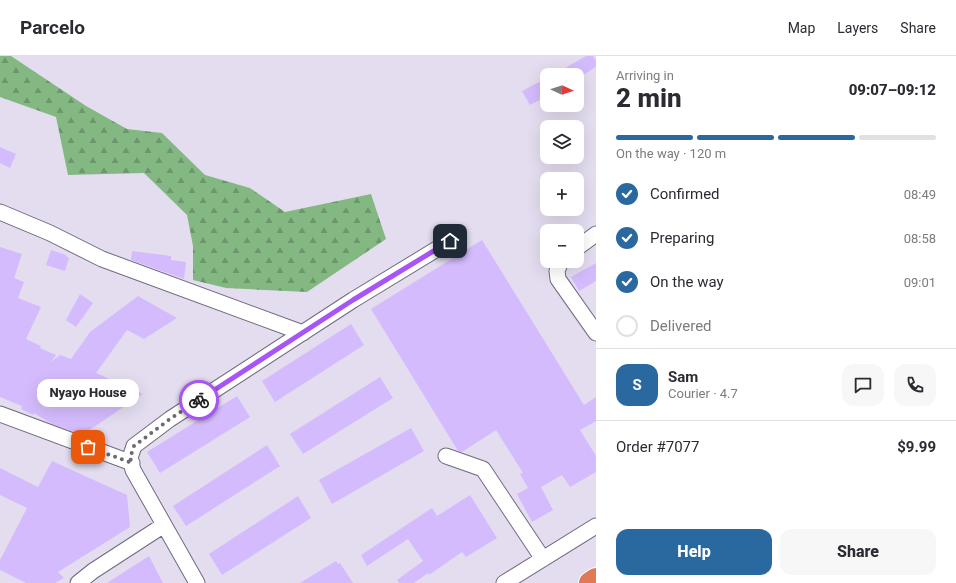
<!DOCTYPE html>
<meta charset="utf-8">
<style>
:root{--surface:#fff;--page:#f7f7f7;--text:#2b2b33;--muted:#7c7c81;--line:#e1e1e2;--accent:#2a699f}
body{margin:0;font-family:Roboto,sans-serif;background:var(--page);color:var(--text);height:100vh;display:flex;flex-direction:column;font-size:15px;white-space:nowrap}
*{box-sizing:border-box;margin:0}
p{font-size:13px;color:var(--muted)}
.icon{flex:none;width:22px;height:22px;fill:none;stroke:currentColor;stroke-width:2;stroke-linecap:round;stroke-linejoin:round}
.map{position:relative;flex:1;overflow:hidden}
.panel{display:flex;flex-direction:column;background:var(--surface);width:360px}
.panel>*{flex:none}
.needle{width:26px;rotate:93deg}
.controls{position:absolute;left:540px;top:12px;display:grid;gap:8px}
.controls a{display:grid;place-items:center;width:44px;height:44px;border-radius:8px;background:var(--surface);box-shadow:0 4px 16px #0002;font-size:20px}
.pin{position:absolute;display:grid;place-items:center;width:34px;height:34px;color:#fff;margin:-17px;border-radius:8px;box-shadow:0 2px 6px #0006}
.courier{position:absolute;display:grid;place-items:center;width:40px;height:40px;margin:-20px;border:3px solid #a855f7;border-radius:50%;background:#fff;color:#222;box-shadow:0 1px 5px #0007}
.bubble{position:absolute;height:28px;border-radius:12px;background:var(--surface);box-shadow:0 4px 16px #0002;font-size:13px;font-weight:800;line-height:28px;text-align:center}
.headline em{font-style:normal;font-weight:800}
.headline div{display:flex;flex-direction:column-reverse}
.headline{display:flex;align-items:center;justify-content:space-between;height:68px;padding:0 20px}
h1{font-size:26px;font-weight:800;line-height:30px}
.bar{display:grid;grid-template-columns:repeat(4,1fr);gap:6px 4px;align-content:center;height:48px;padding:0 20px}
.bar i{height:5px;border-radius:3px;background:var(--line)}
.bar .on{background:var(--accent)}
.bar p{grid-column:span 4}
.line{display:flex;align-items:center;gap:10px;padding:0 20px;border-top:1px solid var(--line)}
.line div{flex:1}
.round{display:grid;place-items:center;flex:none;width:42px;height:42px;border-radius:12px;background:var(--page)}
ol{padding:0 20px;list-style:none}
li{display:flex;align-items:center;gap:12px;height:44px}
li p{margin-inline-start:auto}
li .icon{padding:4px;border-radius:50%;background:var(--accent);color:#fff;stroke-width:4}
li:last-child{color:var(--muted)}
li i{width:22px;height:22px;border:2px solid var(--line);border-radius:50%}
.primary-button{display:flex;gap:8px;margin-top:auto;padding:8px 20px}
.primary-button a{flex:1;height:46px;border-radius:12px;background:var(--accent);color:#fff;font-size:16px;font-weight:800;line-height:46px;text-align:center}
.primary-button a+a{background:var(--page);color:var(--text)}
header{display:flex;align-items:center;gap:24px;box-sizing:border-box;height:56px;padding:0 20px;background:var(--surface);border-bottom:1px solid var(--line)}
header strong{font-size:19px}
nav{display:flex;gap:22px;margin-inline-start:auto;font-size:14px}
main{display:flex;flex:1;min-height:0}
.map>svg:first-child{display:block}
.forest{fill:url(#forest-firs)}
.building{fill:#d4bbfd}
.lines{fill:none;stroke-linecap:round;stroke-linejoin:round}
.street-casing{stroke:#706a7b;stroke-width:17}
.highway-casing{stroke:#fff;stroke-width:24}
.street{stroke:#fff;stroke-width:15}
.highway{stroke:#e07954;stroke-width:22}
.done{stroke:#6d6974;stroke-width:4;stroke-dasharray:0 7.2}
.route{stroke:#a855f7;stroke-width:5}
</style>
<header>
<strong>Parcelo</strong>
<nav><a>Map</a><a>Layers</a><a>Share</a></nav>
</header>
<main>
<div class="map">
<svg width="596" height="527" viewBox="0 0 596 527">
<defs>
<pattern id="forest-firs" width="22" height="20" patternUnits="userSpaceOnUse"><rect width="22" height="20" fill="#84b882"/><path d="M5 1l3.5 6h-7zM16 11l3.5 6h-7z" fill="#6c966b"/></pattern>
</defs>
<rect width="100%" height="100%" fill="#e4ddf0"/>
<path class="forest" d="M0,0H11L86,50L127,73L162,77L205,119L250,132L285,156L371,138L386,183L307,236L226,232L193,224V190L187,159L144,117L68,119L56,61L0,41Z"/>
<path class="building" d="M586,0H593L596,5V11L583,19H553Z
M547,22V40L530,49L522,35Z
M0,91L16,98L10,112L0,107Z
M482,184L584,349L596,341V365L580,374L596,400V416L570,431L562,419L541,431L553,454L532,466L517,438L528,432L520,418L523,417L496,374L462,396L458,395L371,253Z
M0,191L22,198L14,222L24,226L18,242L41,251L26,283L41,290L40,292L56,299L51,306L60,299L71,303L90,276L138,240L177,262L144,283L127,274L96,317L143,338L82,379L52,368L34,357L33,359L21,353L22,350L0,341Z
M51,194L66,199V200L69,202L65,215L46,209Z
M132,195L171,200V204L186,206L184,223L131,204Z
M596,207V225L579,235L571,221Z
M80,238L93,247L76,271L66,264Z
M351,268L364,289L275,346L262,325Z
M380,321L393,342L303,398L290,378Z
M237,340L250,361L160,417L147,396Z
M411,372L424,395L332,448L319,424Z
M267,389L280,410L186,470L173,450Z
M52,405L127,439L130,471L58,516L64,522L55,527H26L0,514V504L27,452L0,439V412L38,431Z
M470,439L497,482L466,501L462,496L429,519L428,517L414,527H399L397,524L423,505L408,483L367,510L361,499L432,452L437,460Z
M298,440L311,462L222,519L209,498Z
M149,500L163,527H107Z
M336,505L338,508L340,507L353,527H300Z"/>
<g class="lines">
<g class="street-casing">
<path id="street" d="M0,156L50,177L102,203L303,277
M577,192L596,178
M561,205L557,215L558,223L596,277
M0,358L132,407
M446,400L483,413L543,503
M78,527L93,515L164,469
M197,527L133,414L130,402L134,390L170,363L353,244L450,185
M504,527L596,470"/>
</g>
<g class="highway-casing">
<path id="highway" d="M590,527L596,523"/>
</g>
<use href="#street" class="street"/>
<use href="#highway" class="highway"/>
</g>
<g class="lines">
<path class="done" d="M88,391L132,407L130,402L134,390L170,363L199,344"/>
<path class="route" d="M199,344L353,244L450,185"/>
</g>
</svg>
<div class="controls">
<a><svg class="needle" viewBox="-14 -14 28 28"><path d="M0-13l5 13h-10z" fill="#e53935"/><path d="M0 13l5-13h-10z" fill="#7c7c81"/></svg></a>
<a><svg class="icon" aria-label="layers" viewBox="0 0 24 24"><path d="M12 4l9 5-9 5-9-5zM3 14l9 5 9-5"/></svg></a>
<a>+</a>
<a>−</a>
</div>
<div class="pin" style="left:88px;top:391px;background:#ea580c"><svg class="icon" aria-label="bag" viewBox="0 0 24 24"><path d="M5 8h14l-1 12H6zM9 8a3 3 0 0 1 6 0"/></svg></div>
<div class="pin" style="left:450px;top:185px;background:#1f2937"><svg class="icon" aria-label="home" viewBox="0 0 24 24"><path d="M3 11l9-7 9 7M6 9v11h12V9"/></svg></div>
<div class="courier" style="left:199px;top:344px"><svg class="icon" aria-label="bike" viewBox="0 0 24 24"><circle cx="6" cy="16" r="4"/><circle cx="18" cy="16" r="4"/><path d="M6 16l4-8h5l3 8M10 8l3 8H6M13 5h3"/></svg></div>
<div class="bubble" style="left:37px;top:323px;width:102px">Nyayo House</div>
</div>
<section class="panel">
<div class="headline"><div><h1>2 min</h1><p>Arriving in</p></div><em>09:07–09:12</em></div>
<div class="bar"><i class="on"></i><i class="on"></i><i class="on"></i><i></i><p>On the way · 120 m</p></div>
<ol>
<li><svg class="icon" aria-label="check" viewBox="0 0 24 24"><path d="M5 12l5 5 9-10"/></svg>Confirmed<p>08:49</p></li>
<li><svg class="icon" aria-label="check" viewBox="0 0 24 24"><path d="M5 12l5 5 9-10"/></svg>Preparing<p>08:58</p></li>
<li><svg class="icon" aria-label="check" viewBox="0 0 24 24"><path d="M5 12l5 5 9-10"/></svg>On the way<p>09:01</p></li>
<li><i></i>Delivered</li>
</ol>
<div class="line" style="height:72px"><b class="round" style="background:var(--accent);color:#fff">S</b><div><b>Sam</b><p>Courier · 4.7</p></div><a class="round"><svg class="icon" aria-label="chat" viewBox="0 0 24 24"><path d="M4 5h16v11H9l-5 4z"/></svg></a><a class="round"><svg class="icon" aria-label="phone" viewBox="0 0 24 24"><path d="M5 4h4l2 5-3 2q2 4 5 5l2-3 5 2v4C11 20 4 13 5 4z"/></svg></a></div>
<div class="line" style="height:52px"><div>Order #7077</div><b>$9.99</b></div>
<div class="primary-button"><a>Help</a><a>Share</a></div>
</section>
</main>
